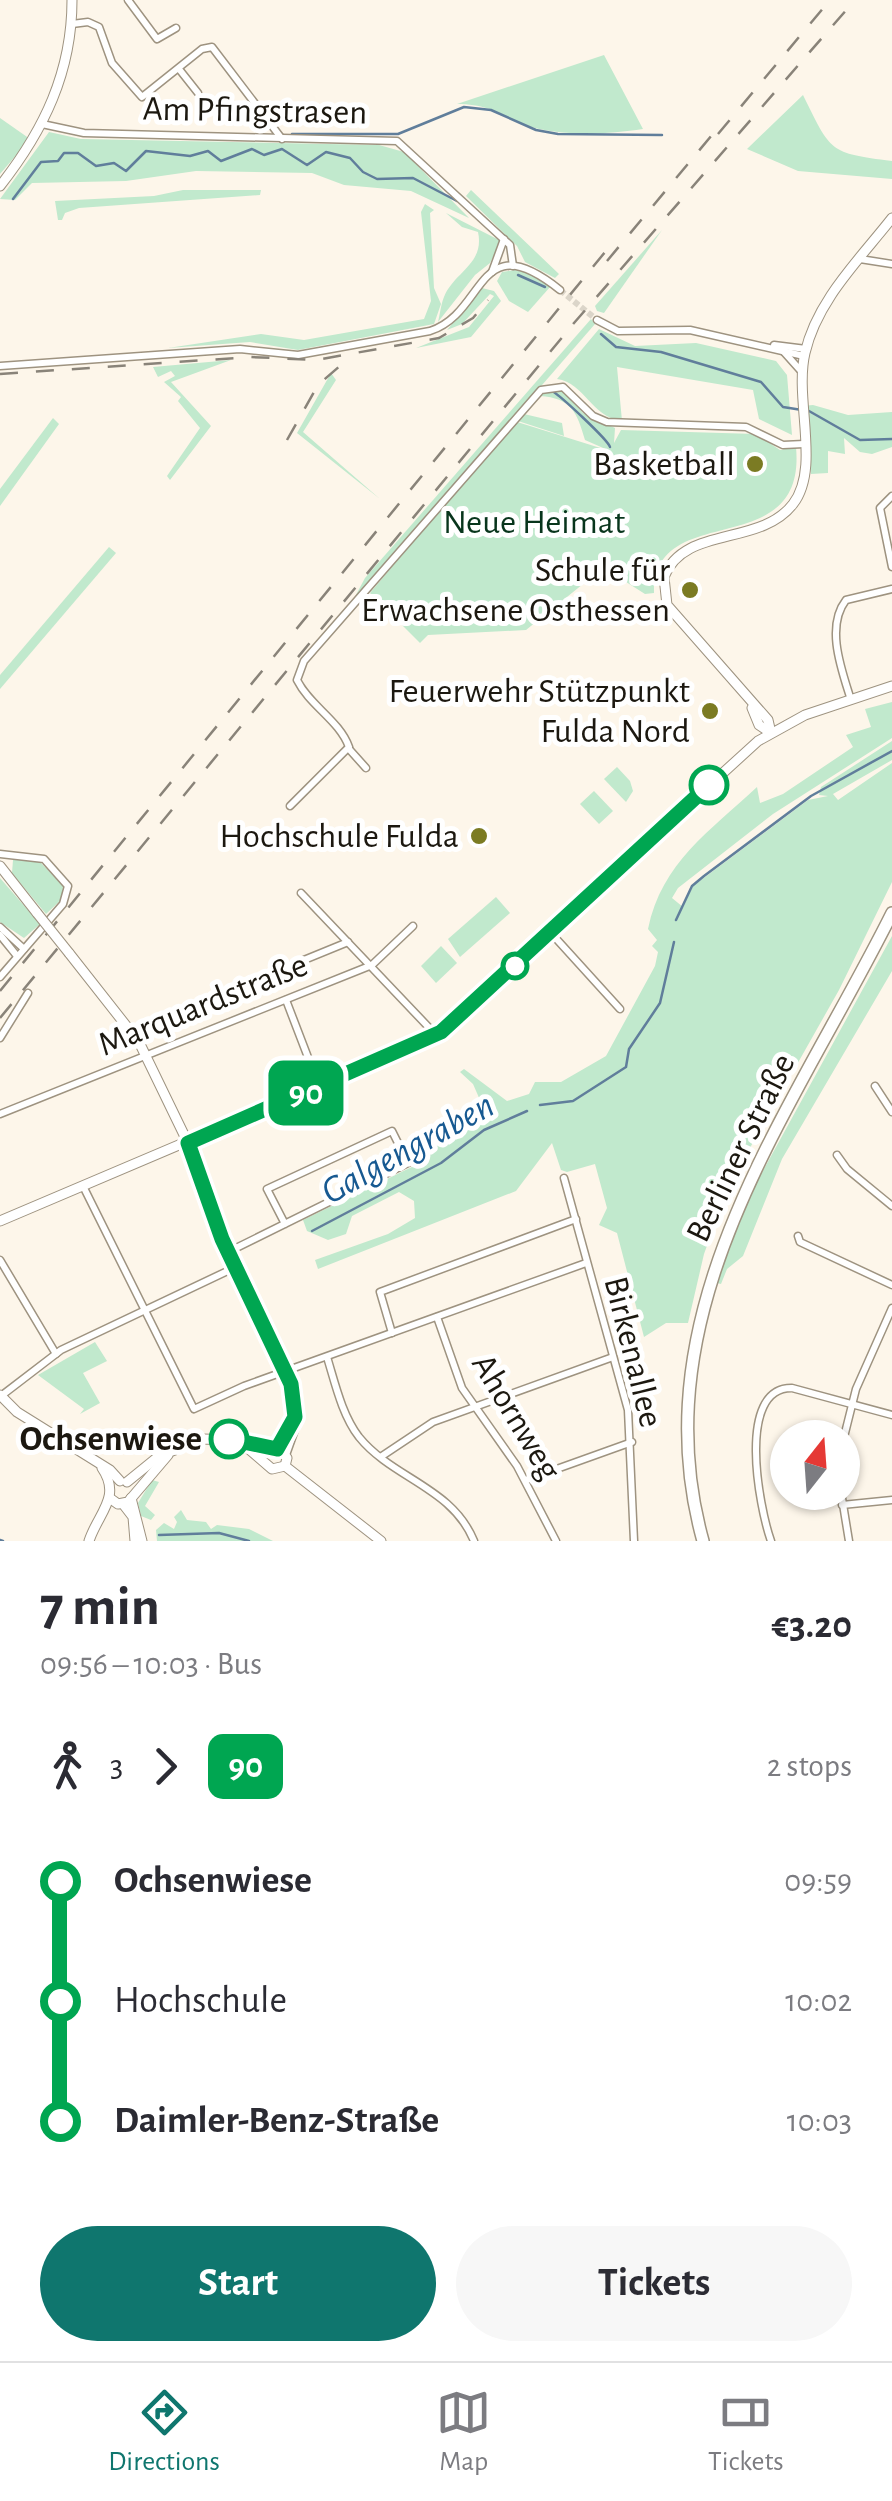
<!DOCTYPE html>
<meta charset="utf-8">
<style>
:root{--surface:#fff;--page:#f7f7f7;--text:#2b2b33;--muted:#7c7c81;--line:#e1e1e2;--accent:#0f766e}
body{margin:0;font-family:"Alegreya Sans",sans-serif;background:var(--page);color:var(--text);height:100vh;display:flex;flex-direction:column;font-size:38px;white-space:nowrap}
*{box-sizing:border-box;margin:0}
p{font-size:32px;color:var(--muted)}
.icon{flex:none;width:55px;height:55px;fill:none;stroke:currentColor;stroke-width:2;stroke-linecap:round;stroke-linejoin:round}
.map{position:relative;height:1541px;overflow:hidden}
.drawer{display:flex;flex-direction:column;background:var(--surface);flex:1}
.drawer>*{flex:none}
.badge{padding:0 20px;border-radius:15px;font-size:35px;line-height:65px}
.needle{width:65px;rotate:17deg}
.controls{position:absolute;left:770px;top:1420px;display:grid;gap:20px}
.controls a{display:grid;place-items:center;width:90px;height:90px;border-radius:50%;background:var(--surface);box-shadow:0 2px 8px #0004;font-size:50px}
.map>.badge{position:absolute;translate:-50% -50%;box-shadow:0 0 0 5px #fff}
.legs{display:flex;align-items:center;gap:15px;height:110px;padding:0 40px;font-size:32px}
.legs p{margin-inline-start:auto}
.head{display:flex;align-items:center;justify-content:space-between;height:170px;padding:0 40px}
h1{font-size:55px;font-weight:700;line-height:75px}
.button{display:flex;gap:20px;margin-top:auto;padding:20px 40px}
.button a{flex:1;height:115px;border-radius:60px;background:var(--accent);color:#fff;font-size:40px;font-weight:700;line-height:115px;text-align:center}
.button a+a{background:var(--page);color:var(--text)}
ul{padding:0 40px;list-style:none}
li{display:flex;align-items:center;gap:35px;height:120px;font-size:38px}
li i{display:grid;place-items:center;width:15px;height:100%;margin:0 12px;background:currentColor}
li i::after{content:'';width:25px;height:25px;margin:-12px;border:8px solid;border-radius:50%;background:var(--surface)}
li p{margin-inline-start:auto}
li:first-child i{background:linear-gradient(#0000 50%,currentColor 0)}
li:last-child i{background:linear-gradient(currentColor 50%,#0000 0)}
.dock{display:flex;justify-content:space-around;align-items:center;height:140px;border-top:2px solid var(--line);background:var(--surface);font-size:28px;color:var(--muted)}
.dock a{display:grid;justify-items:center;gap:5px}
.dock .selected{color:var(--accent)}
.map>svg:first-child{display:block}
.green{fill:#c1e9cd}
.lines{fill:none;stroke-linecap:round;stroke-linejoin:round}
.stream{stroke:#607e9b;stroke-width:2.5}
.street-tunnel{stroke:#dbd5c9;stroke-width:6;stroke-dasharray:6 3;stroke-linecap:butt}
.street-casing{stroke:#9e9380;stroke-width:9}
.secondary-casing{stroke:#9e9380;stroke-width:11}
.highway-casing{stroke:#9e9380;stroke-width:14}
.street{stroke:#fff;stroke-width:6}
.secondary{stroke:#fff;stroke-width:9}
.highway{stroke:#fff;stroke-width:11}
.rail{stroke:#898379;stroke-width:2.5;stroke-dasharray:18 18;stroke-linecap:butt}
.secondary-bridge-casing{stroke:#9e9380;stroke-width:11;stroke-linecap:butt}
.secondary-bridge{stroke:#fff;stroke-width:9}
.line-1-casing{stroke:#fff;stroke-width:22}
.line-1{stroke:#00a651;stroke-width:15}
.poi-dot{fill:#7b7b23;stroke:#fff;stroke-width:4}
.stop-1-dot{fill:#fff;stroke:#00a651;stroke-width:5}
.labels{text-anchor:middle;dominant-baseline:central;stroke-width:10;stroke-linejoin:round;paint-order:stroke}
.street-label{font-size:35px;fill:#1c1810;stroke:#fff}
.poi-label{font-size:35px;fill:#1c1810;stroke:#fff;text-anchor:end}
.park-label{font-size:35px;fill:#08351c;stroke:#fff}
.stop-label{font-size:35px;font-weight:bold;fill:#1c1810;stroke:#fff;text-anchor:end}
.water-label{font-size:38px;font-style:italic;fill:#175991;stroke:#fff}
</style>
<div class="map">
<svg width="892" height="1541" viewBox="0 0 892 1541">
<rect width="100%" height="100%" fill="#fdf6ea"/>
<g class="green">
<path d="M604,55L643,129C611,134 571,136 539,129C507,121 496,104 457,104Z"/>
<path d="M803,95C831,152 829,153 892,161V179L798,171L747,149Z"/>
<path d="M0,118L30,139L0,174Z"/>
<path d="M49,132L81,139L379,145L404,152L469,218L411,191L344,185L312,173L196,171L126,181L32,183L15,200L0,199Z"/>
<path d="M183,190H261L260,195L79,208L65,213L62,220H58L55,201L154,196Z"/>
<path d="M471,190L559,274L555,278L525,262L517,246L466,196Z"/>
<path d="M425,204L434,210L430,213L434,288L441,304L434,324L298,350L250,342L168,348L261,334L304,340L424,319L431,301L421,212Z"/>
<path d="M446,213L501,241L490,263L475,275L438,322C440,314 441,304 444,297C454,272 485,264 478,232L462,227Z"/>
<path d="M662,230L604,313L597,311L595,306Z"/>
<path d="M515,270L532,274L550,287L528,312L509,301L497,281L502,272Z"/>
<path d="M482,288L494,291L501,301L471,337L416,348L469,327L494,296L490,294L462,324L447,330Z"/>
<path d="M591,319L595,324L350,606L365,578Z"/>
<path d="M599,329L635,346L696,343L776,361L787,375L792,435L759,419L753,390L617,367L622,421C591,417 585,383 557,379Z"/>
<path d="M231,360L171,382L211,426L170,480L167,476L200,428L178,401L181,397L164,382L175,376L171,371L158,377L153,367Z"/>
<path d="M331,373L336,380L303,432L380,499L297,433Z"/>
<path d="M547,390H563L583,413L615,428L614,443L621,430L756,434L780,450L796,447C807,565 653,497 654,593L645,594L615,575L588,580L526,630L428,635L420,643L370,593L514,421L610,451L585,440C577,412 571,398 540,396Z"/>
<path d="M813,405L848,415L892,412V447L872,454L860,452L844,438L845,454L828,451V473L811,474L802,406Z"/>
<path d="M524,414L562,423L564,436L518,421Z"/>
<path d="M53,418L59,424L0,506V489Z"/>
<path d="M109,547L116,553L0,689V675Z"/>
<path d="M892,702V738L773,814L678,888L672,898L683,907L693,886L808,800L828,796L819,795L821,787L892,741V760L833,794L838,800L892,763V882L839,990L729,1185L704,1254L688,1323H666L644,1337L617,1233L599,1225L607,1208L595,1164L567,1172L561,1170L552,1143L516,1191L318,1269L315,1260L388,1234L415,1218L414,1201L399,1192L352,1216L346,1234L328,1240L307,1231L303,1220L424,1161L420,1152L487,1116L473,1084L460,1072L464,1069L507,1101L529,1094L535,1082H561L606,1056L655,966L658,952L652,946L657,940L648,929C662,862 709,832 757,787L760,803L783,794L853,747L846,735L871,727L865,709Z"/>
<path d="M617,767L630,781L633,791L626,802L604,779Z"/>
<path d="M594,791L613,811L599,824L580,804Z"/>
<path d="M23,858L41,863L63,886L62,899L46,914L12,873L13,860Z"/>
<path d="M0,878L40,924L24,938L0,922Z"/>
<path d="M496,897L510,913L460,957L448,939Z"/>
<path d="M892,936V971L782,1159L743,1256L727,1269L721,1284L717,1283L742,1209Z"/>
<path d="M441,946L457,963L436,983L421,966Z"/>
<path d="M95,1342L107,1361L83,1373L100,1403L80,1414L84,1409L38,1375Z"/>
<path d="M152,1480L159,1482L145,1506L155,1515L151,1520L141,1516L138,1503Z"/>
<path d="M181,1510L187,1520L206,1522L211,1529L217,1525L249,1529L273,1541H157L156,1530L164,1523L174,1529L177,1522L174,1517Z"/>
</g>
<g class="lines">
<g class="stream">
<path d="M292,134H398L464,107L491,110L536,130L558,134L662,135"/>
<path d="M13,199L41,162L58,161L64,153H78L96,166L114,163L126,171L146,151L190,156L208,151L221,161L252,149L264,155L282,149L307,165L326,152L350,158L363,172L377,179L413,178L457,201"/>
<path d="M518,275L545,287"/>
<path d="M601,334L616,347L661,352L761,382L783,407L802,410"/>
<path d="M552,391C561,396 608,440 610,447"/>
<path d="M809,411L860,440L892,439"/>
<path d="M676,920L692,886L704,876L811,796L892,751"/>
<path d="M540,1105L573,1101L626,1067L629,1049L660,1003L674,942"/>
<path d="M312,1231L441,1163L484,1130L527,1111"/>
<path d="M159,1535L219,1533L249,1541"/>
<path d="M0,1540L3,1541"/>
</g>
<path class="street-tunnel" d="M560,290L597,320"/>
<g class="street-casing">
<g id="street">
<path d="M128,0L157,39L176,28"/>
<path d="M72,24L88,22L99,27L112,63L142,97L202,49L212,47L282,139"/>
<path d="M179,69L198,93"/>
<path d="M42,124L84,133L397,141L510,245L513,266"/>
<path d="M860,259L892,264"/>
<path d="M492,272L504,239"/>
<path d="M597,320L618,331L690,330L804,356"/>
<path d="M774,345L806,349"/>
<path d="M784,352L801,371"/>
<path d="M0,366L240,349L298,355L430,331C487,313 476,223 560,290"/>
<path d="M892,496L880,508L892,567"/>
<path d="M851,700C842,671 825,627 846,600L892,589"/>
<path d="M349,749L366,768"/>
<path d="M290,806L349,747C339,720 310,706 297,680L304,661L541,390L563,387L593,416L607,422L746,427L783,445L804,444"/>
<path d="M0,854L44,859L68,886L63,904L0,977"/>
<path d="M301,893L436,1035"/>
<path d="M0,927L24,949"/>
<path d="M551,933L620,1009"/>
<path d="M0,935L17,956"/>
<path d="M216,996L348,942"/>
<path d="M286,1000L319,1086"/>
<path d="M0,1038L28,993"/>
<path d="M875,1086L892,1112"/>
<path d="M0,1114L372,965L413,926"/>
<path d="M188,1143L222,1239L289,1377L296,1427L286,1455"/>
<path d="M837,1155L847,1169L892,1206"/>
<path d="M564,1178L628,1410L634,1541"/>
<path d="M83,1186L194,1409L244,1386L586,1263"/>
<path d="M798,1236L800,1242L892,1285"/>
<path d="M228,1252L408,1163L392,1131L267,1189L285,1224"/>
<path d="M0,1260L56,1354"/>
<path d="M437,1317L462,1388L517,1466L556,1541"/>
<path d="M392,1333L380,1292L576,1219"/>
<path d="M327,1357C335,1383 342,1415 359,1437C393,1479 452,1487 474,1541"/>
<path d="M1,1396L61,1350L236,1267"/>
<path d="M842,1445L856,1389L892,1308"/>
<path d="M277,1449L294,1418"/>
<path d="M382,1456L433,1422L613,1357"/>
<path d="M526,1480L632,1442"/>
<path d="M841,1492L849,1541"/>
<path d="M842,1505L892,1500"/>
<path d="M771,1541C759,1507 736,1387 792,1388L892,1415"/>
</g>
</g>
<g class="secondary-casing">
<g id="secondary">
<path d="M0,186C44,130 72,72 72,0"/>
<path d="M752,708L759,725L771,733"/>
<path d="M771,733L768,720L667,605L664,577C684,525 760,547 793,504C821,468 794,399 805,353C817,300 860,259 892,218"/>
<path d="M0,866L37,913"/>
<path d="M69,953L139,1042L188,1143"/>
<path d="M0,1221L433,1037L758,741L805,715L892,686"/>
<path d="M0,1395L17,1412L110,1470L120,1481"/>
<path d="M250,1450L272,1469L285,1466L381,1541"/>
<path d="M127,1482L159,1456L203,1439L240,1440L265,1450L280,1449L287,1458L285,1466"/>
<path d="M131,1498L142,1541"/>
<path d="M111,1499L118,1504L128,1502L168,1455"/>
<path d="M123,1504L133,1517L135,1541"/>
<path d="M89,1541C98,1513 122,1497 102,1468"/>
</g>
</g>
<g class="highway-casing">
<path id="highway" d="M703,1541C638,1308 794,1110 892,913"/>
</g>
<use href="#street" class="street"/>
<use href="#secondary" class="secondary"/>
<use href="#highway" class="highway"/>
<g class="rail">
<path d="M718,134L830,0"/>
<path d="M607,261L722,123"/>
<path d="M0,374L251,357L316,360L439,338L473,318L488,300"/>
<path d="M287,440L318,385L349,358"/>
<path d="M0,991L610,246"/>
<path d="M0,1018L574,323L855,0"/>
</g>
<g class="secondary-bridge-casing">
<path id="secondary-bridge" d="M37,913L69,953"/>
</g>
<use href="#secondary-bridge" class="secondary-bridge"/>
</g>
<g class="lines">
<g class="line-1-casing">
<path id="line-1" d="M229,1439L277,1449L295,1417L291,1384L222,1239L188,1143L441,1032L709,785"/>
</g>
<use href="#line-1" class="line-1"/>
</g>
<g class="poi-dot">
<circle cx="755" cy="464" r="10"/>
<circle cx="690" cy="590" r="10"/>
<circle cx="710" cy="711" r="10"/>
<circle cx="479" cy="836" r="10"/>
</g>
<g class="stop-1-dot">
<circle cx="709" cy="785" r="18"/>
<circle cx="515" cy="966" r="12"/>
<circle cx="229" cy="1439" r="18"/>
</g>
<g class="labels">
<g class="street-label">
<text transform="translate(255 111) rotate(1)">Am Pfingstrasen</text>
<text transform="translate(203 1005) rotate(-22)">Marquardstraße</text>
<text transform="translate(741 1148) rotate(-64)">Berliner Straße</text>
<text transform="translate(633 1352) rotate(76)">Birkenallee</text>
<text transform="translate(516 1417) rotate(59)">Ahornweg</text>
</g>
<g class="poi-label">
<text x="735" y="464">Basketball</text>
<text x="670" y="570">Schule für<tspan x="670" dy="40">Erwachsene Osthessen</tspan></text>
<text x="690" y="691">Feuerwehr Stützpunkt<tspan x="690" dy="40">Fulda Nord</tspan></text>
<text x="459" y="836">Hochschule Fulda</text>
</g>
<g class="park-label">
<text x="534" y="522">Neue Heimat</text>
</g>
<g class="stop-label">
<text x="202" y="1439">Ochsenwiese</text>
</g>
<g class="water-label">
<text transform="translate(408 1149) rotate(-29)">Galgengraben</text>
</g>
</g>
</svg>
<div class="controls">
<a><svg class="needle" viewBox="-14 -14 28 28"><path d="M0-13l5 13h-10z" fill="#e53935"/><path d="M0 13l5-13h-10z" fill="#7c7c81"/></svg></a>
</div>
<b class="badge" style="left:306px;top:1093px;background:#00a651;color:#fff">90</b>
</div>
<section class="drawer">
<div class="head"><div><h1>7 min</h1><p>09:56 – 10:03 · Bus</p></div><b>€3.20</b></div>
<div class="legs"><svg class="icon" aria-label="walk" viewBox="0 0 24 24"><circle cx="13" cy="4" r="2"/><path d="M13 8l-2 6 4 7M11 14l-3 7M7 12l3-4h3l4 4"/></svg>3<svg class="icon" aria-label="forward" viewBox="0 0 24 24"><path d="M9 5l7 7-7 7"/></svg><b class="badge" style="background:#00a651;color:#fff">90</b><p>2 stops</p></div>
<ul>
<li><i style="color:#00a651"></i><b>Ochsenwiese</b><p>09:59</p></li>
<li><i style="color:#00a651"></i><span>Hochschule</span><p>10:02</p></li>
<li><i style="color:#00a651"></i><b>Daimler-Benz-Straße</b><p>10:03</p></li>
</ul>
<div class="button"><a>Start</a><a>Tickets</a></div>
</section>
<nav class="dock">
<a class="selected"><svg class="icon" aria-label="directions" viewBox="0 0 24 24"><path d="M12 3l9 9-9 9-9-9zM9 14v-3h6M13 9l2 2-2 2"/></svg>Directions</a>
<a><svg class="icon" aria-label="map" viewBox="0 0 24 24"><path d="M3 6l6-2 6 2 6-2v14l-6 2-6-2-6 2zM9 4v14M15 6v14"/></svg>Map</a>
<a><svg class="icon" aria-label="tickets" viewBox="0 0 24 24"><path d="M3 7h18v10H3zM15 7v10"/></svg>Tickets</a>
</nav>
